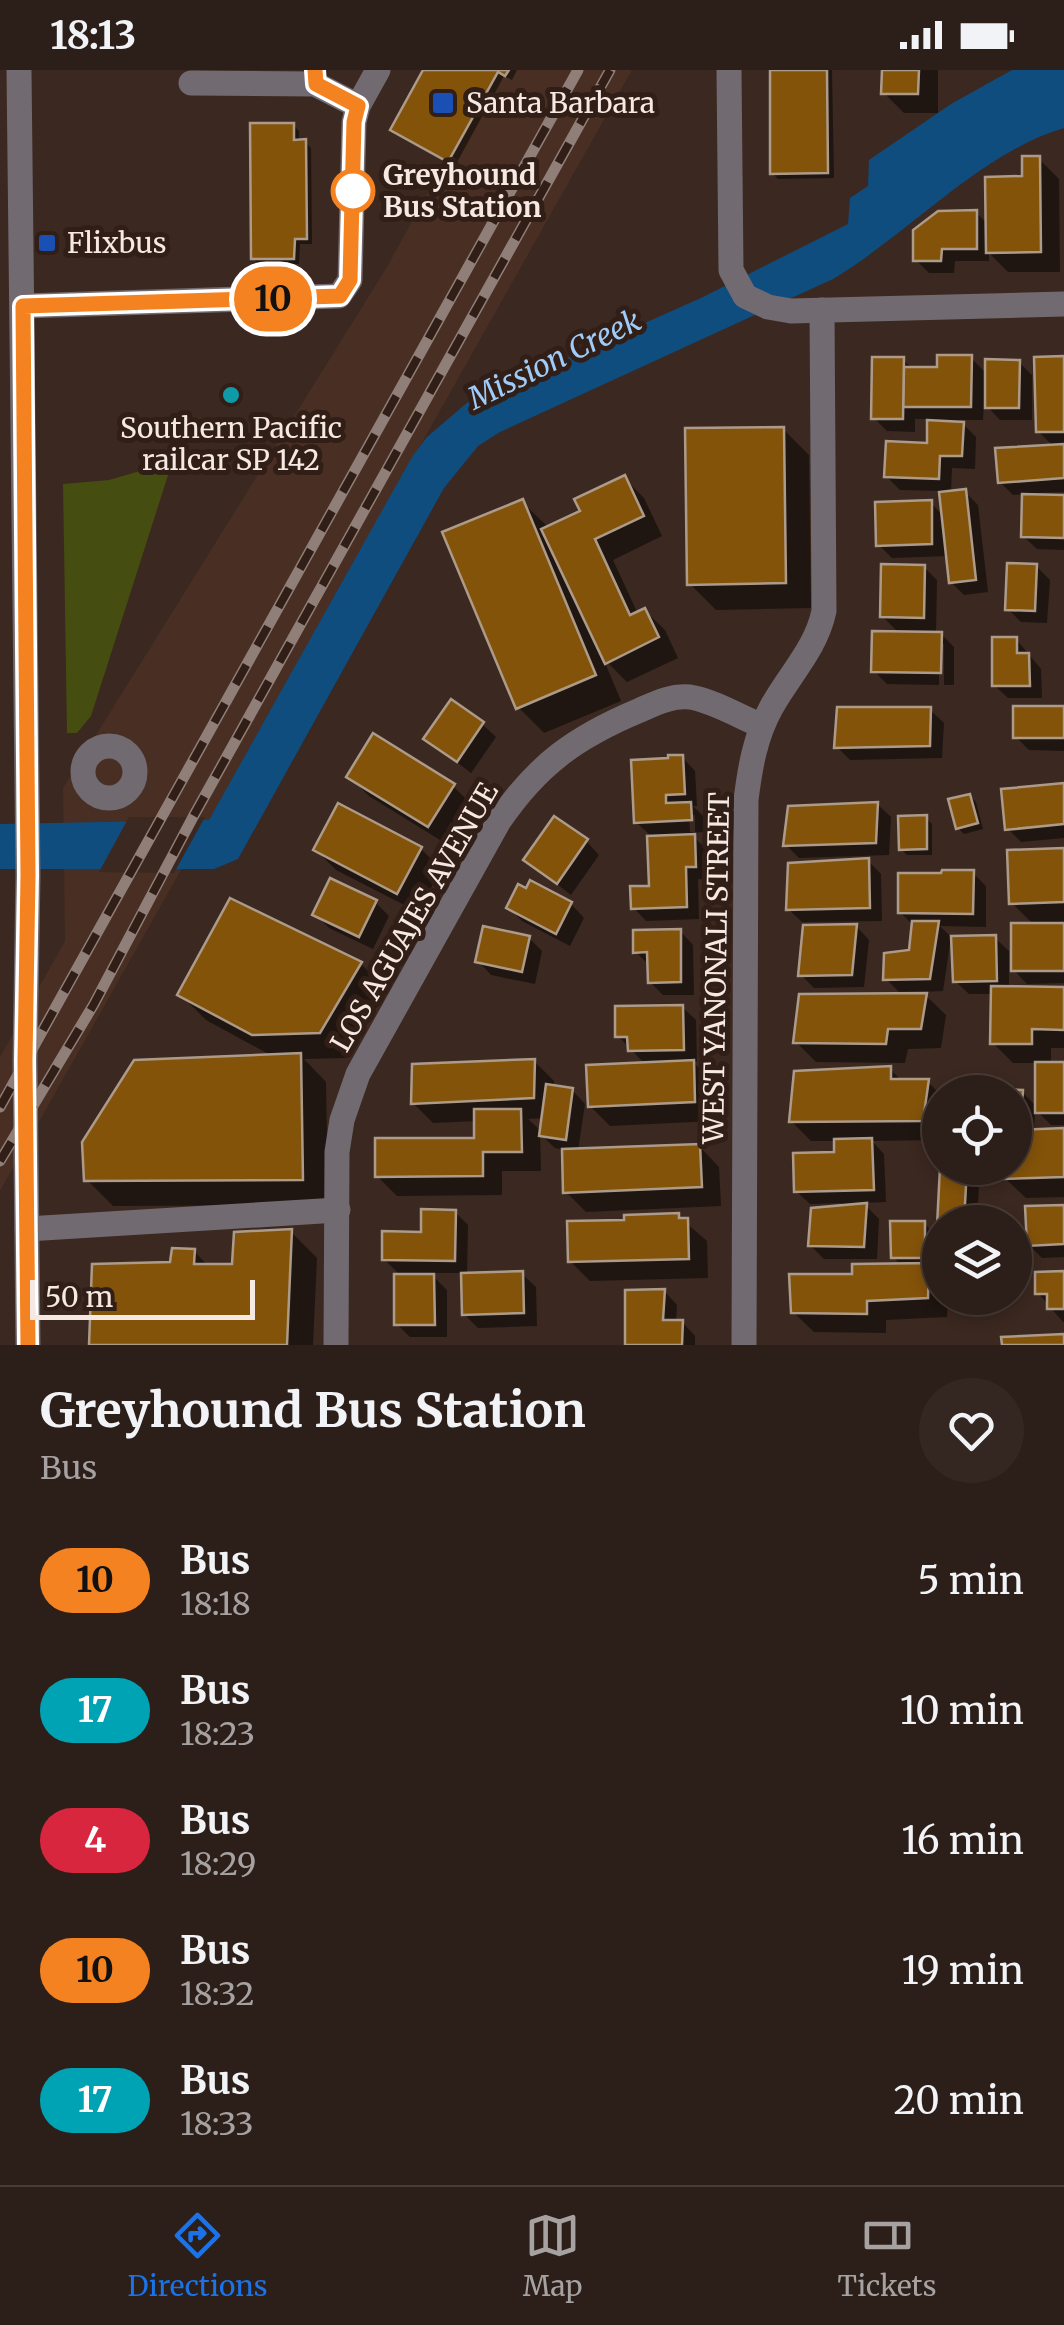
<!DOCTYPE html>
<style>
:root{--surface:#2c1e18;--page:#342721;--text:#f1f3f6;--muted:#a6a2a2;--line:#483c37;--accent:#1a73e8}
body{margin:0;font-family:Merriweather,serif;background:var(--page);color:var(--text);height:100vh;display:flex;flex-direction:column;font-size:38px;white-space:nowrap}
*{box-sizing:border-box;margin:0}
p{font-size:32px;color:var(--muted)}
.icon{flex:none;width:55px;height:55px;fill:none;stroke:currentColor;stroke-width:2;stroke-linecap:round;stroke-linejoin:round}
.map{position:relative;height:1275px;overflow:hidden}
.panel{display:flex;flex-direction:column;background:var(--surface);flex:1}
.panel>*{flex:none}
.badge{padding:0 20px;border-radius:32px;font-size:35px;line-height:65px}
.fabs{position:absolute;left:922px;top:1005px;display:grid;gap:20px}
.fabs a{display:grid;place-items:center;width:110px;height:110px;border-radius:50%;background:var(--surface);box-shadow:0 5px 15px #0003,0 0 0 2px var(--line);font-size:50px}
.scale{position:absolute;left:30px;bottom:25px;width:225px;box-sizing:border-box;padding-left:10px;border:5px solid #f6e9e3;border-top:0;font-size:28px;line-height:35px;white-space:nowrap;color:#f6e9e3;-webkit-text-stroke:8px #311e16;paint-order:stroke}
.map>.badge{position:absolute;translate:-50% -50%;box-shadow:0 0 0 5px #fff}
.round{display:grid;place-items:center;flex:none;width:105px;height:105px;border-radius:52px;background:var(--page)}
.headline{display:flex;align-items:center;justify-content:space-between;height:170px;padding:0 40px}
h1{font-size:48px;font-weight:700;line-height:75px}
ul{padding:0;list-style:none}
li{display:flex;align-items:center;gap:30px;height:130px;padding:0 40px}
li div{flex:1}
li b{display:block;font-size:38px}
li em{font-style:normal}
li .badge{min-width:110px;font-weight:700;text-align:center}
.status{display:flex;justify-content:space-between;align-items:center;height:70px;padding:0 50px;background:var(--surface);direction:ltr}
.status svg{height:28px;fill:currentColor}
.tabs{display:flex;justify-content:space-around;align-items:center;height:140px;border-top:2px solid var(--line);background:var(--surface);font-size:28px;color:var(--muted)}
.tabs a{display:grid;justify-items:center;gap:5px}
.tabs .on{color:var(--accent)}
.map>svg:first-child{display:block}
.built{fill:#482e23}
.green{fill:#454d11}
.water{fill:#0f4d7f}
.pier{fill:#3b2820}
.shadow{fill:#0007;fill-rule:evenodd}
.building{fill:#84530a;stroke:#ad9b8a;stroke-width:2.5}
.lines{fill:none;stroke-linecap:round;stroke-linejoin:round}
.minor{stroke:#716a71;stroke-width:25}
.rail-casing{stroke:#8f7f78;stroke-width:11}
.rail{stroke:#311e16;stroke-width:8;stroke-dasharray:22;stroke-linecap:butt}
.line-casing{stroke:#fff;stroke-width:22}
.line{stroke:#f58220;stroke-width:15}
.transit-dot{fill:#1a4fb4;stroke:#311e16;stroke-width:4}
.stop-dot{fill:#fff;stroke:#f58220;stroke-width:5}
.culture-dot{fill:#0f9aa8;stroke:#311e16;stroke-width:4}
.labels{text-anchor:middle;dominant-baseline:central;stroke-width:10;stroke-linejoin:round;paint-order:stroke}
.poi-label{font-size:28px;fill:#f6e9e3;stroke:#311e16;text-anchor:start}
.stop-label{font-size:28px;font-weight:bold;fill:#f6e9e3;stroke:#311e16;text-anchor:start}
.street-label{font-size:28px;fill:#f6e9e3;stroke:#311e16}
.water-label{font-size:30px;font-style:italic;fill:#9ecbf8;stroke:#311e16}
</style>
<div class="status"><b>18:13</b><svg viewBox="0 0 49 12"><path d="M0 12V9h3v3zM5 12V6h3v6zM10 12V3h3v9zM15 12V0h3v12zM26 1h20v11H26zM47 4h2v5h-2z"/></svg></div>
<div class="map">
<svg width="1064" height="1275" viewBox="0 0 1064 1275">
<rect width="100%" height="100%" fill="#3b2820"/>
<path class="built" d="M495,0H632L0,1121V987L65,871L63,718L387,197Z"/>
<path class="green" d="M164,394L171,396L91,646L77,663H67L63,414L109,410Z"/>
<path class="water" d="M1012,0H1064V58C980,83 910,163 833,209L500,362L478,376L444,418L238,789L214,799H0V754L209,750L412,387L427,367L468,332L703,227L848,154L850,128L868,116L869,90L951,34Z"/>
<path class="pier" d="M129,747H205L174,803L99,802Z"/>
<g class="shadow">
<path d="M426,0H517L512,10L504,6L455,96L393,60Z"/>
<path d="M772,0H832L834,108L778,109L772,103Z"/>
<path d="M884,0H938V43H904L884,23Z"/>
<path d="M293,55L299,61V72H305L311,78L312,174H300L299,194H259L253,188Z"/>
<path d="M1039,89L1059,109L1060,202H1008L989,183V191H955L954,203H929L916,190L976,143L988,154Z"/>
<path d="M971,288L987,304L1019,292L1032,305V350H1000L984,333L983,350H959L976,367L975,399L952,398L951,423L965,422L978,435L988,522L964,525L951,512L949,486L892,488L879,475L931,433L944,447L942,421L900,420L886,406L929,375L930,349H915V362L887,361L874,348L903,290L913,299L939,300Z"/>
<path d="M1064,288V422L1039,423V427L1064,428V480L1037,479L1023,466L1025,424L1013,425L1000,412L1054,377L1038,361Z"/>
<path d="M783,359L809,385L811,538L716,540L690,514Z"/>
<path d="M624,408L644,428L662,466L613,490L638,544L645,541L665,560L678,588L627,612L603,588L621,631L544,663L518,637L522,432L549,458L583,442Z"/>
<path d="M1036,496L1050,510L1047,553L1021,552L1008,539Z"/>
<path d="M924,497L937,510L936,564H941L954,577V615H944V574H939V615L887,614L874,601L900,564L882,546Z"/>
<path d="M1016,569L1041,599L1042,628H1008L994,615Z"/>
<path d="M1064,639V681L1029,680L1016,667Z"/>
<path d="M930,640L944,653L942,688L850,690L837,677Z"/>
<path d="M482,654L496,667L471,703L427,669Z"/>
<path d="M682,687L695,701L697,736H693L704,747V762L690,763L707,780L708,810L698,809L699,849L646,851L633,837L651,818L650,765L636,752ZM689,745H695V762H690Z"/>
<path d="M349,706L453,716L473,736L448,775L369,726Z"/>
<path d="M1064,715V768L1021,772L1008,759Z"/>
<path d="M970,726L976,732L983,759L964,764L958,758Z"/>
<path d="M877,734L891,747L889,785L799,788L786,775Z"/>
<path d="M926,748L932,754V785H907L901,779Z"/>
<path d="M586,771L599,785L571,825L526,790Z"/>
<path d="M421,779L441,799L418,842L336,800L316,780Z"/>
<path d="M1064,780V913L1027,914L1014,900L1034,855L1012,833Z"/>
<path d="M865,788L881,804L882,851L802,852L788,839Z"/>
<path d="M973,803L986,816V857L940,856L951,867L943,921L922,922L946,945L941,978L908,979L905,993L816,992L796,972L902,925L886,909L911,883L914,856L900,842L944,805Z"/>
<path d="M231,831L361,894L387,920L346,988L304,989L326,1012L328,1135L113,1136L87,1110L274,987L206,950L180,924Z"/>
<path d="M376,833L389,846L373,879L329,858L315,844Z"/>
<path d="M571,834L584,848L570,876L522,851L509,838Z"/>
<path d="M856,856L869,870L864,917L814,918L801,905Z"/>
<path d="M680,861L693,875L694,925H663L650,912V896L636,882Z"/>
<path d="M529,868L542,881L535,914L491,905L478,891Z"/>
<path d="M995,868L1009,881V919L1064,920V978H1051V995H1064V1055H1051L1035,1039L1034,1062L1064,1061V1127L1026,1128L1005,1108V1098H1015V1022H965V1019L1022,1022L1038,1038V993H1013L993,973V924H969L955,911Z"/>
<path d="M682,937L696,950L697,992H693L713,1012L714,1051L610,1056L590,1036L645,994L618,966Z"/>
<path d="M534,991L554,1011V1018L572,1020L585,1034L578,1081L699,1076L719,1097L721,1136L586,1142L566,1122L564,1080L555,1078L540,1064L541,1101H502V1125L397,1126L377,1106L477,1070V1051L433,1053L413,1033ZM544,1048L542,1062L528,1049Z"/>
<path d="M890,999L903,1012H928L940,1024V1070L872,1071L884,1084L886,1132L863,1133L879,1149L877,1189H824L810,1175L842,1138L841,1133L810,1134L796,1121L837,1085V1071H811L791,1051Z"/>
<path d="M942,1098H980L977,1152L939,1155Z"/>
<path d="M1064,1137V1187L1042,1188L1029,1175Z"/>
<path d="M455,1142L468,1155L467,1206L522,1204L536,1217L537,1256L478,1258L464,1244L463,1203H430L447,1220V1267H410L397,1254L402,1207L384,1189Z"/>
<path d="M678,1146L707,1171L708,1208L590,1211L570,1191L626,1153Z"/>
<path d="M924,1153L937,1167V1200H933L940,1207V1228H948L947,1247L886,1250V1263L814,1262L793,1242L854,1207L902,1196L893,1187Z"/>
<path d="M291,1162L317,1188L313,1275H91L172,1195L194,1181L208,1196H235Z"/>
<path d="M1064,1204V1252H1063L1038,1223Z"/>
<path d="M664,1221L677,1235L676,1252H682L695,1266V1275H628Z"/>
</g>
<g class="building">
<path d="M423,0H509L505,6L498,2L448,92L390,60Z"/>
<path d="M770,0H827L828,103L770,104Z"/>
<path d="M882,0H919L918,24H881Z"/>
<path d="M250,53H294V70L306,69L307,169H295L294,189H251Z"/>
<path d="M1022,86H1040L1041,182L986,183L985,107L1022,106Z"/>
<path d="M977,140V179H942L941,191H913V160L938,141Z"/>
<path d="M937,285H972L971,337H903L904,297H937Z"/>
<path d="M1064,286V362H1036L1034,287Z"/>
<path d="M872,287H904L903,349H871Z"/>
<path d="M985,289L1020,290L1019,338H985Z"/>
<path d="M927,350L964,352L962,386H940L939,409L884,407L886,371L927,373Z"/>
<path d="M784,357L786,513L687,515L685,358Z"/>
<path d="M1064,374V408L998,413L995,378Z"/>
<path d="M625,405L644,446L595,469L630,545L645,538L659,567L605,594L541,459L580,441L574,429Z"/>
<path d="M966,419L976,510L949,513L939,422Z"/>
<path d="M1022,424L1064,425V468L1021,467Z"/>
<path d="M523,429L596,605L516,639L442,462Z"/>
<path d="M932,430V474L876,476L875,432Z"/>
<path d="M1007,493L1037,494L1035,541L1005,540Z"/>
<path d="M881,494L925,495L924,548L880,547Z"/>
<path d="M872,561L942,562L941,603L871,602Z"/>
<path d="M992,567H1017V583H1029L1030,616H992Z"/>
<path d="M451,629L484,652L457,692L423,669Z"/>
<rect x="1013" y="636" width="51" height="32"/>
<path d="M837,637H931L930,676L834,678Z"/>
<path d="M373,663L455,714L428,757L346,707Z"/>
<path d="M668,685H683L685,724L666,725V733L691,732L692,750L634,753L631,690L668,688Z"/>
<path d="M1064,713V754L1005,760L1001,719Z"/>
<path d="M970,724L978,753L956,759L948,729Z"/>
<path d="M878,732L876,773L783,776L788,736Z"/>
<path d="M338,733L422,777L397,824L313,780Z"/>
<path d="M927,745V779L899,780L898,746Z"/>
<path d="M554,746L588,769L557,814L523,790Z"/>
<path d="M695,764L696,797H686L687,837L631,839L630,816H649L647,766Z"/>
<path d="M1064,778V832L1009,834L1007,780Z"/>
<path d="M869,788L870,838L786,840L788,793Z"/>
<path d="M942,800H974L973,844L898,843V803H941Z"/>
<path d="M330,808L377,830L359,867L312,845Z"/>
<path d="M530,810L572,832L556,864L506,838L518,814L526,818Z"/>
<path d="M230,828L362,892L320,963L252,965L177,925Z"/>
<path d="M912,851H939L930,909L883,910L884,883L909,880Z"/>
<rect x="1011" y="853" width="53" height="48"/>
<path d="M857,854L852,905L798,906L803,855Z"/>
<path d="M483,856L530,866L522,902L475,892Z"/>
<path d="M681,859V912L648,913L647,882L633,883V860Z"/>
<path d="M996,865L997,911L953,912L951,866Z"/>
<path d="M991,916L1064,917V960L1032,959V974H990Z"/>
<path d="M927,923L921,959H888L886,974L793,973L799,924Z"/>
<path d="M683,935L684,980L628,981L627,967H615V936Z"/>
<path d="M301,983L303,1110L84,1111L82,1072L134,990Z"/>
<path d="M535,989L534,1028L411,1034L412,994Z"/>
<path d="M694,990L695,1032L588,1037L586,995Z"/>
<rect x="1035" y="992" width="29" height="51"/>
<path d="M891,996V1009H929L923,1051L789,1052L794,1001Z"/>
<path d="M546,1014L573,1018L566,1070L539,1066Z"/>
<path d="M963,1017L1023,1020L1021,1050L1015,1049V1022H962Z"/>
<path d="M474,1039H521L522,1082H483V1106L375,1107V1068H474Z"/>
<path d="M1064,1058V1107L1003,1109V1098H1015V1060Z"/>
<path d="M872,1068L874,1120L794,1122L793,1083L834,1082V1069Z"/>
<path d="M700,1074L702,1117L563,1123L562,1079Z"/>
<path d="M940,1097L967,1098L964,1152H940L937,1156Z"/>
<path d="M867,1133L864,1177L808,1176L811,1138Z"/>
<path d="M1064,1135V1174L1027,1176L1025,1136Z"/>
<path d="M421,1139L456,1140L455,1191L382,1190V1161L421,1162Z"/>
<path d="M679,1143V1148H688L689,1189L568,1192L567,1151L624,1150V1145Z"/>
<path d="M890,1151H925V1188H891Z"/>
<path d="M292,1159L287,1275H89L92,1194L170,1192L172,1178L195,1179L194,1194H232L234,1162Z"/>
<path d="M929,1193L928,1228L867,1231V1244L791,1243L789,1204H852V1194Z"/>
<path d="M523,1201L524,1243L462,1245L461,1203Z"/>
<path d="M1064,1201V1239H1047V1224H1035V1202Z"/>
<path d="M394,1204H434L435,1255H394Z"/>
<path d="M665,1219L663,1250H683L682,1275H625V1220Z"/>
<path d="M1064,1264V1275H1002L1001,1267Z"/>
</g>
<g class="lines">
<g class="minor">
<path d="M19,0L28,805L25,991L28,1275"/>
<path d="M729,0L731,200L745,226L768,237L791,241L1064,234"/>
<path d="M191,13L315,14L358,36"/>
<path d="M23,236L339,226L350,210L354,52L358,36L378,0"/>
<circle cx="109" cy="702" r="26"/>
<path d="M27,1159L338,1140"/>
<path d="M336,1275L337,1082L342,1050L358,1004L499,751C537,695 576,667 638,641C654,634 671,625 690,627C714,631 740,647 762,656"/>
<path d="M744,1275L746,730C750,698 755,667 771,638C789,605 816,579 824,541L822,240"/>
</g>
<g class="rail-casing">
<g id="rail">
<path d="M0,1037L578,0"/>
<path d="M0,1091L94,934L193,747L610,0"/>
</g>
</g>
<use href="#rail" class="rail"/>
</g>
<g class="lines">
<g class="line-casing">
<path id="line" d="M28,1275L25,991L28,805L23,236L340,226L350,210L354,52L358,36L316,14L315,0"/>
</g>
<use href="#line" class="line"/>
</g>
<g class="transit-dot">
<rect x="431" y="21" width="24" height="24" rx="5"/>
<rect x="37" y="163" width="20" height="20" rx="5"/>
</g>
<circle class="stop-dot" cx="353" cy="121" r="20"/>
<circle class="culture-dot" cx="231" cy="325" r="10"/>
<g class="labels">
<g class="poi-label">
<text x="466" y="33">Santa Barbara</text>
<text x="67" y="173">Flixbus</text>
<text x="231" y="358" text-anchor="middle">Southern Pacific<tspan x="231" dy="32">railcar SP 142</tspan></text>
</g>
<g class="stop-label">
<text x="383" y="105">Greyhound<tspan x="383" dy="32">Bus Station</tspan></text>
</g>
<g class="street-label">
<text transform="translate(414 847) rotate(-60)">LOS AGUAJES AVENUE</text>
<text transform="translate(716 898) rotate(-89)">WEST YANONALI STREET</text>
</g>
<g class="water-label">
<text transform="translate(554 289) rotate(-26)">Mission Creek</text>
</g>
</g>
</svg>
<div class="fabs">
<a><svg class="icon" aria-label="locate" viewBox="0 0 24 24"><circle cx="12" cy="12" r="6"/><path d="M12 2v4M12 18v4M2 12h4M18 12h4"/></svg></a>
<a><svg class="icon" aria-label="layers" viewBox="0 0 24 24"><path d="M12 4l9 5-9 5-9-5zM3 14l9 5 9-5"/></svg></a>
</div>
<div class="scale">50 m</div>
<b class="badge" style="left:273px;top:229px;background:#f58220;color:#111">10</b>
</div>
<section class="panel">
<div class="headline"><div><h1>Greyhound Bus Station</h1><p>Bus</p></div><a class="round"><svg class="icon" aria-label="heart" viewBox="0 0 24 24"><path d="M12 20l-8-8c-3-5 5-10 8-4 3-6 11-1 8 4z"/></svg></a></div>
<ul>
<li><span class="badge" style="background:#f58220;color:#111">10</span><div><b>Bus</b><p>18:18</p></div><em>5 min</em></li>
<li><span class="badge" style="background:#00a3b4;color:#fff">17</span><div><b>Bus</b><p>18:23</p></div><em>10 min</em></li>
<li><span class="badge" style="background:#d7263d;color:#fff">4</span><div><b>Bus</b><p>18:29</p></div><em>16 min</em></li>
<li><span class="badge" style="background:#f58220;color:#111">10</span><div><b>Bus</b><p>18:32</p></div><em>19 min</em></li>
<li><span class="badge" style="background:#00a3b4;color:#fff">17</span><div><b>Bus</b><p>18:33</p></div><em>20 min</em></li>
</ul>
</section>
<nav class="tabs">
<a class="on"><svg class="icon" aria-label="directions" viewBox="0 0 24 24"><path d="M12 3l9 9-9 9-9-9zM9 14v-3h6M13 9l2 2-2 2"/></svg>Directions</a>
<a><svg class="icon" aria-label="map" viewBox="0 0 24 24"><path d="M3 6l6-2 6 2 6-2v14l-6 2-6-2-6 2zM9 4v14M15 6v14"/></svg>Map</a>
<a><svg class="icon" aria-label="tickets" viewBox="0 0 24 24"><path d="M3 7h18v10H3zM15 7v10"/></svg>Tickets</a>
</nav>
